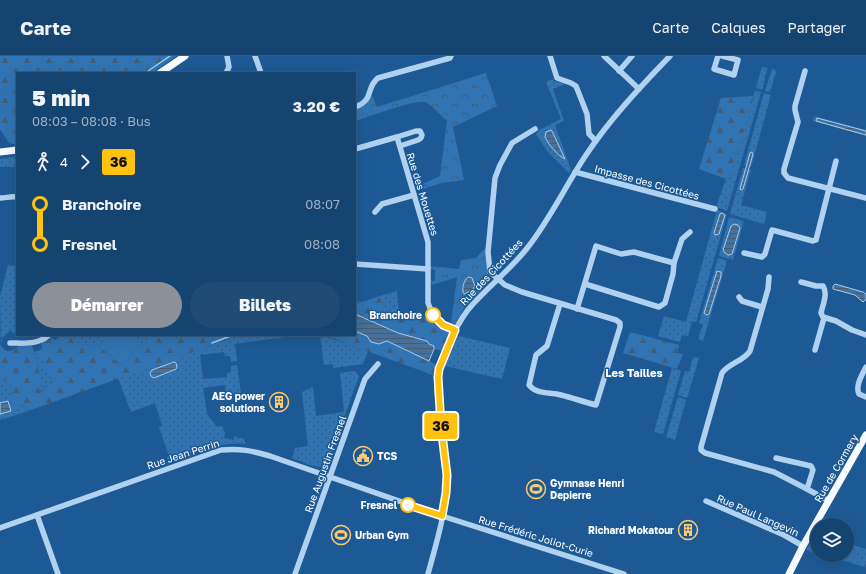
<!DOCTYPE html>
<html lang="fr">
<meta charset="utf-8">
<style>
:root{--surface:#164470;--page:#1f4b75;--text:#f1f3f6;--muted:#9eb0c3;--line:#355c83;--accent:#8c9099}
body{margin:0;font-family:"Golos Text",sans-serif;background:var(--page);color:var(--text);height:100vh;display:flex;flex-direction:column;font-size:15px;white-space:nowrap}
*{box-sizing:border-box;margin:0}
p{font-size:13px;color:var(--muted)}
.icon{flex:none;width:22px;height:22px;fill:none;stroke:currentColor;stroke-width:2;stroke-linecap:round;stroke-linejoin:round}
.map{position:relative;flex:1;overflow:hidden}
.drawer{position:absolute;left:16px;top:16px;width:340px;height:264px;display:flex;flex-direction:column;background:var(--surface);border-radius:0px;box-shadow:0 4px 16px #0002,0 0 0 1px var(--line)}
.drawer>*{flex:none}
.badge{padding:0 8px;border-radius:3px;font-size:14px;line-height:26px}
.buttons{position:absolute;left:810px;top:462px;display:grid;gap:8px}
.buttons a{display:grid;place-items:center;width:44px;height:44px;border-radius:50%;background:var(--surface);box-shadow:0 4px 16px #0002,0 0 0 1px var(--line);font-size:20px}
.map>.badge{position:absolute;translate:-50% -50%;box-shadow:0 0 0 2px #fff}
.legs{display:flex;align-items:center;gap:6px;height:44px;padding:0 16px;font-size:13px}
.legs p{margin-inline-start:auto}
.head{display:flex;align-items:center;justify-content:space-between;height:68px;padding:0 16px}
h1{font-size:22px;font-weight:800;line-height:30px}
.primary-button{display:flex;gap:8px;margin-top:auto;padding:8px 16px}
.primary-button a{flex:1;height:46px;border-radius:24px;background:var(--accent);color:#fff;font-size:16px;font-weight:800;line-height:46px;text-align:center}
.primary-button a+a{background:var(--page);color:var(--text)}
ul{padding:0 16px;list-style:none}
li{display:flex;align-items:center;gap:14px;height:40px;font-size:15px}
li i{display:grid;place-items:center;width:6px;height:100%;margin:0 5px;background:currentColor}
li i::after{content:'';width:10px;height:10px;margin:-5px;border:3px solid;border-radius:50%;background:var(--surface)}
li p{margin-inline-start:auto}
li:first-child i{background:linear-gradient(#0000 50%,currentColor 0)}
li:last-child i{background:linear-gradient(currentColor 50%,#0000 0)}
header{display:flex;align-items:center;gap:24px;box-sizing:border-box;height:56px;padding:0 20px;background:var(--surface);border-bottom:1px solid var(--line)}
header strong{font-size:19px}
nav{display:flex;gap:22px;margin-inline-start:auto;font-size:14px}
.map>svg:first-child{display:block}
.grass{fill:url(#grass-dots)}
.forest{fill:url(#forest-firs)}
.park{fill:url(#park-crowns)}
.garden{fill:#3174b3}
.water{fill:url(#water-rules);stroke:#a3cdf1}
.lines{fill:none;stroke-linecap:round;stroke-linejoin:round}
.stream{stroke:#a3cdf1;stroke-width:1.5}
.minor{stroke:#b0d1ef;stroke-width:5.5}
.major{stroke:#f8fbff;stroke-width:7}
.line-1-casing{stroke:#fff;stroke-width:9}
.line-1{stroke:#ffc20e;stroke-width:6}
.stop-1-dot{fill:#fff;stroke:#ffc20e;stroke-width:2}
.labels{text-anchor:middle;dominant-baseline:central;stroke-width:3;stroke-linejoin:round;paint-order:stroke}
.street-label{font-size:10px;fill:#fff;stroke:#1d5a95}
.stop-label{font-size:10px;font-weight:bold;fill:#fff;stroke:#1d5a95;text-anchor:end}
.poi-label{font-size:10px;font-weight:bold;fill:#fff;stroke:#1d5a95;text-anchor:start}
.neighbourhood-label{font-size:11px;font-weight:bold;fill:#fff;stroke:#1d5a95}
</style>
<header>
<strong>Carte</strong>
<nav><a>Carte</a><a>Calques</a><a>Partager</a></nav>
</header>
<div class="map">
<svg width="866" height="518" viewBox="0 0 866 518">
<defs>
<pattern id="grass-dots" width="8" height="8" patternUnits="userSpaceOnUse"><rect width="8" height="8" fill="#3174b3"/><path d="M2 2h.1M6 6h.1" fill="none" stroke="#405e7a" stroke-width="1.8" stroke-linecap="round"/></pattern>
<pattern id="forest-firs" width="22" height="20" patternUnits="userSpaceOnUse"><rect width="22" height="20" fill="#3174b3"/><path d="M5 1l3.5 6h-7zM16 11l3.5 6h-7z" fill="#405e7a"/></pattern>
<pattern id="park-crowns" width="20" height="18" patternUnits="userSpaceOnUse"><rect width="20" height="18" fill="#3174b3"/><path d="M2 6a3 3 0 1 1 6 0M12 15a3 3 0 1 1 6 0" fill="none" stroke="#405e7a"/></pattern>
<pattern id="water-rules" width="6" height="5" patternUnits="userSpaceOnUse"><rect width="6" height="5" fill="#46719a"/><path d="M0 2.5h6" fill="none" stroke="#4a5b6b"/></pattern>
</defs>
<rect width="100%" height="100%" fill="#1d5a95"/>
<g class="grass">
<path d="M762,11L768,12L764,22L765,23L762,34L757,32L756,31Z"/>
<path d="M772,13H775L776,16L770,36L765,35Z"/>
<path d="M553,23L554,25L565,28L553,33L564,65L555,69L571,114L569,117L547,95L536,78L539,74L561,63L546,26Z"/>
<path d="M755,35L761,36L727,155L716,151L726,123L729,124Z"/>
<path d="M764,37L771,39L751,111L744,109Z"/>
<path d="M814,60L866,74V80L813,65Z"/>
<path d="M17,100V111H0V103Z"/>
<path d="M743,112L751,114L741,149L767,156L764,168L730,158Z"/>
<path d="M717,154L727,158L696,266L692,265L688,280L682,279L680,286L658,280L664,260L686,266Z"/>
<path d="M729,161L744,165L733,204L719,200Z"/>
<path d="M718,202L727,205L703,285L698,283L703,268L699,267Z"/>
<path d="M8,209L17,210V278L10,275L2,282L1,289L0,241Z"/>
<path d="M397,235L399,258L394,263L387,260L382,255L385,250L380,240Z"/>
<path d="M358,254L381,262L380,269L355,258Z"/>
<path d="M61,279H108L99,290L78,288L70,281L56,285L55,284Z"/>
<path d="M130,279H149L145,291L135,295L141,288Z"/>
<path d="M240,279H300L235,288L237,305L231,306L230,300H225L224,296L200,299L203,323L227,321V317L231,316V310L237,309L241,337L226,339L225,329L203,332L207,358L217,371L222,370L225,377L224,382L233,384L234,383V380L238,382H243L246,388C215,385 185,400 156,410V409L168,405L167,401L169,400L159,371L162,369L155,347L131,356L118,322Z"/>
<path d="M320,279L368,295L363,308L333,312V308L324,309Z"/>
<path d="M458,280L510,292L502,323L445,310Z"/>
<path d="M42,293L43,296L42,306L55,322L40,336L38,312L34,296Z"/>
<path d="M693,301L699,302L687,342L678,339L685,315L689,316Z"/>
<path d="M672,312L681,315L663,378L654,376Z"/>
<path d="M354,315L356,316L359,320L328,406C320,417 302,405 292,402L295,392L308,390L302,336L313,331L316,360L344,356L340,317Z"/>
<path d="M8,323L10,330L12,351L22,348L31,354L0,364V324Z"/>
<path d="M678,341L686,344L675,384L666,381Z"/>
<path d="M816,477H817V497L806,494Z"/>
<path d="M847,487L866,493V506L865,511L824,499H847Z"/>
</g>
<g class="forest">
<path d="M0,0H176L152,17H17V89L9,87L0,73Z"/>
<path d="M754,40L729,124L699,113L721,42Z"/>
<path d="M380,240L385,250L382,255L387,260L394,263L399,258L432,264L439,271L450,277L443,295L434,293V290L429,288L427,285C411,281 395,277 380,269L381,262L358,254L355,257V244L362,246Z"/>
<path d="M355,275L367,280L379,288L387,285L437,309L433,319L323,279H355Z"/>
<path d="M630,276L679,289L677,297L683,298L677,313L623,297Z"/>
<path d="M149,279H174L176,282L185,279H240L31,354L22,348L12,352L10,330L8,324H0V288C9,302 12,292 22,289C25,289 29,289 32,289L38,312L41,336L55,322C36,309 45,305 41,286L52,282L56,285L70,281L79,288L99,290L122,310L135,295L145,291Z"/>
</g>
<g class="park">
<path d="M486,17L497,50L453,71L464,124L442,127L417,135L416,131L440,120L447,65C441,60 431,48 425,46C415,43 368,61 355,65V53L366,49L372,39L377,51Z"/>
<path d="M486,191L489,216L487,221L488,227L464,252L456,267L451,268L457,221L432,229L431,225H435V214L431,213V210L459,213L461,204L476,202Z"/>
</g>
<path class="garden" d="M108,279H130L141,288L122,310L99,290Z"/>
<g class="water">
<path d="M817,62L866,75V79L816,65Z"/>
<path d="M551,74L552,75L565,103C558,100 549,89 545,81L546,76Z"/>
<path d="M752,96L753,98L743,133L741,134L740,133L750,97Z"/>
<path d="M722,157L725,159L719,178L715,179L714,177L720,158Z"/>
<path d="M734,168L738,169L740,172L732,198L728,199L725,197L723,194L731,170Z"/>
<path d="M717,215L721,216V220L709,258L707,259L704,257Z"/>
<path d="M468,221L472,222L475,230L472,234L464,238C461,234 464,224 468,221Z"/>
<path d="M835,228L863,236L866,238V243L863,246L855,239L833,233V230Z"/>
<path d="M355,258L398,277L427,285L429,288L434,290V293L429,305L387,285L379,288L371,286L367,280L355,275Z"/>
<path d="M174,306L176,307L177,311L176,313L154,322L151,320L150,317L152,314Z"/>
<path d="M8,345L11,355L0,358V347Z"/>
</g>
<g class="lines">
<g class="stream">
<path d="M145,17L170,0"/>
<path d="M212,287L233,279"/>
</g>
<g class="minor">
<path d="M255,0L261,17"/>
<path d="M550,0L557,22L571,27L576,30L587,58L589,78L596,85"/>
<path d="M604,0L639,33"/>
<path d="M718,0L714,13L734,19L738,4L722,0"/>
<path d="M619,15L632,0"/>
<path d="M805,15L795,50V54L798,66L784,113V117L788,122L866,142"/>
<path d="M226,17L229,11L227,0"/>
<path d="M355,51C375,44 365,32 378,22L450,2L451,0"/>
<path d="M535,73L512,87L500,109L495,122L488,196L490,216L505,229L522,236L616,264L620,267V271L596,349C584,346 573,342 561,339C550,336 537,339 529,329L536,299L547,290L560,248"/>
<path d="M397,81L416,75H420L422,79L421,82L418,84L400,90"/>
<path d="M355,93L397,81L428,186V247L433,259L437,265L455,274"/>
<path d="M575,116L715,153"/>
<path d="M0,142C6,142 11,140 17,141"/>
<path d="M375,156L382,148L414,139"/>
<path d="M744,197L762,201L765,198L772,174L813,185L816,184L836,105"/>
<path d="M674,207L682,183L690,176"/>
<path d="M355,208L428,213"/>
<path d="M769,221L768,233L750,295C744,305 729,307 722,317L701,391V394L705,397L774,416L807,433"/>
<path d="M801,226L816,230H823C828,238 823,248 821,257L823,261L836,265L852,274L866,279"/>
<path d="M739,241L742,245L762,251"/>
<path d="M577,253L596,190L621,198L634,196L674,207L673,218L665,247L659,251L585,228"/>
<path d="M10,287C24,287 38,289 49,279"/>
<path d="M815,294L824,262"/>
<path d="M866,311C862,319 855,330 859,338L866,341"/>
<path d="M776,402L811,410L813,414L807,433L829,445"/>
<path d="M706,445L784,479L803,490"/>
<path d="M37,459L58,518"/>
<path d="M0,472L221,394C240,392 252,395 270,400L442,460L624,518"/>
<path d="M295,518L365,323L378,308"/>
<path d="M428,518C436,488 448,450 447,419C447,386 436,354 437,321C441,301 459,262 473,248C491,228 512,212 528,191C550,163 566,129 586,99C610,63 640,31 670,0"/>
</g>
<g class="major">
<path d="M160,17L185,0"/>
<path d="M0,96L17,94"/>
<path d="M789,518L803,490L866,379"/>
</g>
</g>
<g class="lines">
<g class="line-1-casing">
<path id="line-1" d="M408,449L442,460L446,437L447,419L441,370L438,321L439,313L455,274L443,269L433,259"/>
</g>
<use href="#line-1" class="line-1"/>
</g>
<defs>
<g id="building-ring" transform="scale(1)"><circle r="9.5" fill="#1d5a95" stroke="#feca6f" stroke-width="1.5"/><path d="M-4-6H4V6H1V3H-1V6H-4ZM-2.5-4.3h1.7v1.8h-1.7ZM.8-4.3h1.7v1.8H.8ZM-2.5-1h1.7V.8h-1.7ZM.8-1h1.7V.8H.8Z" fill="#feca6f"/></g>
<g id="civic-ring" transform="scale(1)"><circle r="9.5" fill="#1d5a95" stroke="#feca6f" stroke-width="1.5"/><path d="M-.6-6.5H3V-4.5H.6V-3L4-1V1h2V6H-6V1h2V-1L-.6-3ZM-1.2 2.5V6h2.4V2.5Z" fill="#feca6f"/></g>
<g id="stadium-ring" transform="scale(1)"><circle r="9.5" fill="#1d5a95" stroke="#feca6f" stroke-width="1.5"/><path d="M0-5a6.5 5 0 1 0 0 10a6.5 5 0 1 0 0-10ZM-3.5-1.8h7v3.6h-7Z" fill="#feca6f"/></g>
</defs>
<g fill-rule="evenodd">
<use href="#building-ring" x="279" y="346"/>
<use href="#civic-ring" x="363" y="400"/>
<use href="#stadium-ring" x="536" y="433"/>
<use href="#building-ring" x="688" y="474"/>
<use href="#stadium-ring" x="341" y="479"/>
</g>
<g class="stop-1-dot">
<circle cx="433" cy="259" r="7"/>
<circle cx="408" cy="449" r="7"/>
</g>
<g class="labels">
<g class="street-label">
<text transform="translate(647 126) rotate(15)">Impasse des Cicottées</text>
<text transform="translate(423 138) rotate(73)">Rue des Mouettes</text>
<text transform="translate(491 216) rotate(-47)">Rue des Cicottées</text>
<text transform="translate(183 398) rotate(-18)">Rue Jean Perrin</text>
<text transform="translate(325 408) rotate(-70)">Rue Augustin Fresnel</text>
<text transform="translate(836 412) rotate(-60)">Rue de Cormery</text>
<text transform="translate(758 459) rotate(24)">Rue Paul Langevin</text>
<text transform="translate(536 480) rotate(17)">Rue Frédéric Joliot-Curie</text>
</g>
<g class="stop-label">
<text x="422" y="259">Branchoire</text>
<text x="397" y="449">Fresnel</text>
</g>
<g class="poi-label">
<text x="265" y="340" text-anchor="end">AEG power<tspan x="265" dy="12">solutions</tspan></text>
<text x="377" y="400">TCS</text>
<text x="550" y="427">Gymnase Henri<tspan x="550" dy="12">Depierre</tspan></text>
<text x="674" y="474" text-anchor="end">Richard Mokatour</text>
<text x="355" y="479">Urban Gym</text>
</g>
<g class="neighbourhood-label">
<text x="634" y="316">Les Tailles</text>
</g>
</g>
</svg>
<div class="buttons">
<a><svg class="icon" aria-label="layers" viewBox="0 0 24 24"><path d="M12 4l9 5-9 5-9-5zM3 14l9 5 9-5"/></svg></a>
</div>
<b class="badge" style="left:441px;top:370px;background:#ffc20e;color:#111">36</b>
<section class="drawer">
<div class="head"><div><h1>5 min</h1><p>08:03 – 08:08 · Bus</p></div><b>3.20 €</b></div>
<div class="legs"><svg class="icon" aria-label="walk" viewBox="0 0 24 24"><circle cx="13" cy="4" r="2"/><path d="M13 8l-2 6 4 7M11 14l-3 7M7 12l3-4h3l4 4"/></svg>4<svg class="icon" aria-label="forward" viewBox="0 0 24 24"><path d="M9 5l7 7-7 7"/></svg><b class="badge" style="background:#ffc20e;color:#111">36</b></div>
<ul>
<li><i style="color:#ffc20e"></i><b>Branchoire</b><p>08:07</p></li>
<li><i style="color:#ffc20e"></i><b>Fresnel</b><p>08:08</p></li>
</ul>
<div class="primary-button"><a>Démarrer</a><a>Billets</a></div>
</section>
</div>
